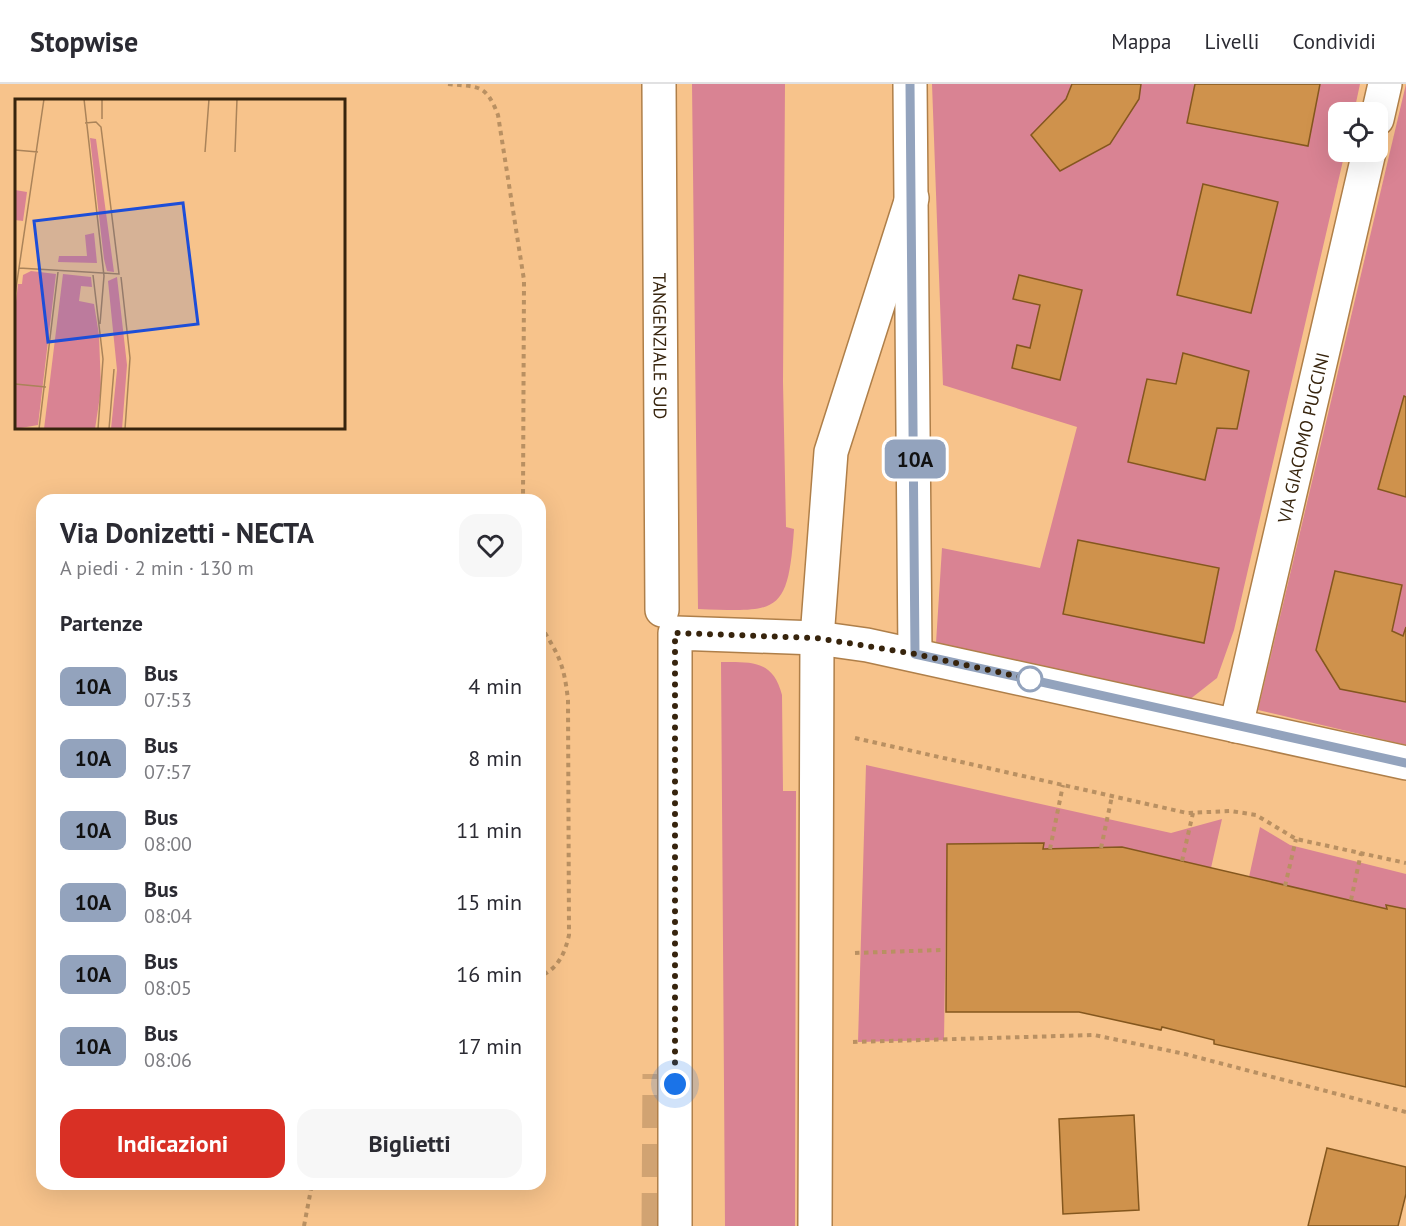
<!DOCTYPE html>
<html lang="it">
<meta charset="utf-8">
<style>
:root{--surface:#fff;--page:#f7f7f7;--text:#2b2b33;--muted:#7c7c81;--line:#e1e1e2;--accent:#d93025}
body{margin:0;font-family:"PT Sans",sans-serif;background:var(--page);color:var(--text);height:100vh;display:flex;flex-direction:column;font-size:22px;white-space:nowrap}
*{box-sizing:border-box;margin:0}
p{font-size:20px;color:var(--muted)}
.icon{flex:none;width:33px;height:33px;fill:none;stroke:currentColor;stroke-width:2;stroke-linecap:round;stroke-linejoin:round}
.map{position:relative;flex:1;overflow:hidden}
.drawer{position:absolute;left:36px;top:410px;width:510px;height:696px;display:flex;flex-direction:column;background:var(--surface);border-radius:18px;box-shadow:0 6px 24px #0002}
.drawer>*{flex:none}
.badge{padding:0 12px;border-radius:9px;font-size:21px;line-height:39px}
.fabs{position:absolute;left:1328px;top:18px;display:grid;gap:12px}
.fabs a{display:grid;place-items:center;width:60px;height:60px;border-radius:12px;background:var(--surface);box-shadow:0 6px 24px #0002;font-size:30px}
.you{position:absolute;width:30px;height:30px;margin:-15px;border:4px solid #fff;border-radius:50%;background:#1a73e8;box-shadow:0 0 0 9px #1a73e833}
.map>.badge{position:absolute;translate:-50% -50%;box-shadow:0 0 0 3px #fff}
h2{padding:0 24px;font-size:22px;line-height:54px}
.round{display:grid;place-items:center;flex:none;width:63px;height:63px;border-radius:18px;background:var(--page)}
.head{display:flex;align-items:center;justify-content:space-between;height:102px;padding:0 24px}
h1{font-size:28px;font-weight:700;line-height:45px}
.primary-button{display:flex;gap:12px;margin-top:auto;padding:12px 24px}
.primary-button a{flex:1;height:69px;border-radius:18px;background:var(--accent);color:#fff;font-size:24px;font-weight:700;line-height:69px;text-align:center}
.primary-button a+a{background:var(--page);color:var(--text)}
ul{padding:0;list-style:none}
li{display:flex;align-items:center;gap:18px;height:72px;padding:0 24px}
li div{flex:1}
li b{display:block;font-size:22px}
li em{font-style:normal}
li .badge{min-width:66px;font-weight:700;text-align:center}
header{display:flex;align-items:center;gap:36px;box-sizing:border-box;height:84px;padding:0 30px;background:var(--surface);border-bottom:2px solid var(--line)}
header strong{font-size:28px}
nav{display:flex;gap:33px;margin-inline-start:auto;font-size:21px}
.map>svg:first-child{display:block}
.green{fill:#d98393}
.building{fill:#cf924c;stroke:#84571e;stroke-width:1.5}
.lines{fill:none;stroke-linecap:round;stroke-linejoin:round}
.highway-tunnel{stroke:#d1a372;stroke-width:33;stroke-dasharray:33 16;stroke-linecap:butt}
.minor-casing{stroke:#af7f49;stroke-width:36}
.highway-casing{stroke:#af7f49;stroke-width:36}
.path{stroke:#b99062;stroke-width:4;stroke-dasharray:4.5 4.5;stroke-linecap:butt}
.minor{stroke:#fff;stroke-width:33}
.highway{stroke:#fff;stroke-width:33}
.line-casing{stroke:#fff;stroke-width:14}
.line{stroke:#93a3bd;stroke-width:9}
.walk{stroke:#37240d;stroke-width:6;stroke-dasharray:0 10.8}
.stop-dot{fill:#fff;stroke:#93a3bd;stroke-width:3}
.labels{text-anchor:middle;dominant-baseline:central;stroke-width:6;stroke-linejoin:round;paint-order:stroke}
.street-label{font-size:18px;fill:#37240d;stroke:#fcd2a6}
.inset-road{fill:none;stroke:#aa8359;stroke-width:1.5}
.view{fill:#1d4ed8;fill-opacity:0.15;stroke:#1d4ed8;stroke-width:3}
.inset-edge{fill:none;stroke:#37240d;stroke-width:3}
</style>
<header>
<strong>Stopwise</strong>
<nav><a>Mappa</a><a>Livelli</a><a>Condividi</a></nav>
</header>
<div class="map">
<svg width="1406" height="1142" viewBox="0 0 1406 1142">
<rect width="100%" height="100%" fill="#f7c38b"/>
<g class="green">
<path d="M692,0H785L783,298L786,443L794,445C788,531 778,528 698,525Z"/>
<path d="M932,0H1360L1354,28H1338V68H1345L1234,546L1217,594L1189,616L936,559L942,464L1040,484L1077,343L943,301Z"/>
<path d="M1406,0V661L1258,626Z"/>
<path d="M721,578C752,578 773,576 782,611L783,707H796L795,1142H725Z"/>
<path d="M866,681L1171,749L1222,735L1211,784L1122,763L1050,765L947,760L944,956L858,958Z"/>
<path d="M1260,743L1290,761L1406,790V825L1387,821V825L1249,793Z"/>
</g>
<g class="building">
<path d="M1072,0H1141L1139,15L1110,60L1060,87L1031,51L1066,15Z"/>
<path d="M1195,0H1320L1308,62L1187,39Z"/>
<path d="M1203,100L1278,118L1251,229L1177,211Z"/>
<path d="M1019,191L1082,206L1060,296L1012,284L1017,261L1030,264L1040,221L1013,215Z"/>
<path d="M1183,269L1249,287L1237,345L1217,344L1205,396L1128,378L1147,295L1176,300Z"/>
<path d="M1404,312L1406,313V413L1378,405Z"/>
<path d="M1078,456L1219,484L1204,559L1063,530Z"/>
<path d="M1335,487L1402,501L1392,547L1403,552L1406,543V618L1340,605L1316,566Z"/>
<path d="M1044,759L1043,765L1122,763L1387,825L1386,821L1406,825V1003L1214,960V956L1162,943L1161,946L1079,928H946L947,760Z"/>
<path d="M1134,1031L1139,1126L1063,1130L1059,1035Z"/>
<path d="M1327,1064L1406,1083V1110L1398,1142H1308Z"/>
</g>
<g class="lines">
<path class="highway-tunnel" d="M658,1142L659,990"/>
<g class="minor-casing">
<g id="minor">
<path d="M910,0L915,570"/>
<path d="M1377,35L1385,0"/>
<path id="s1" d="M1236,642L1369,68"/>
<path d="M675,1142V549L817,554L867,561L1406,679"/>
<path d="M815,1142L817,554L831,368L912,114"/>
</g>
</g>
<g class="highway-casing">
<g id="highway">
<path id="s2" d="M659,0L662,526"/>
</g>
</g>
<g class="path">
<path d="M448,0C479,3 486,0 498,31L524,196L523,416"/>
<path d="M540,541C559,571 564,580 568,616L569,851C565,869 558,885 540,892"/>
<path d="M855,654L1187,729L1231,727L1256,731L1296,755L1406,779"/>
<path d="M1101,764L1112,712"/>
<path d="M1050,765L1063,701"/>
<path d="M1182,777L1193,729"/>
<path d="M1285,802L1296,755"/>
<path d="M1351,816L1361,769"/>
<path d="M855,869L941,866"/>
<path d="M853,958L1094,951L1185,970L1406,1028"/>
<path d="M304,1142L312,1100"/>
</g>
<use href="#minor" class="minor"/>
<use href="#highway" class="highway"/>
</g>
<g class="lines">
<g class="line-casing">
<path id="line" d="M910,0L915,570L1406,679"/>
</g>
<use href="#line" class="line"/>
<path class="walk" d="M675,1000V549L817,554L915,570L1030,595"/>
</g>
<circle class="stop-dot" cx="1030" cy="595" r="12"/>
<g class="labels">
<g class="street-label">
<text stroke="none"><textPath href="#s2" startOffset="262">TANGENZIALE SUD</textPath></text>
<text stroke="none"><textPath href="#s1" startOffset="296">VIA GIACOMO PUCCINI</textPath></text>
</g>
</g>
<g transform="translate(15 15)">
<rect width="330" height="330" fill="#f7c38b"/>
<path d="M75,39L81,40L99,173L92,172L89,160ZM0,91L12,93L8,122L0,121ZM79,134L82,164L43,163L44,157H72L70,136ZM16,172L41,175L23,326L0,330V212L3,185H7L8,176ZM48,175L76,178L77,188L66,187L64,202L79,205L84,236L86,290L80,330H29ZM102,178L112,266L107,330H96L102,271L93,182Z" fill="#d98393"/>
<path class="inset-road" d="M69,0L89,177L85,225M87,20V0M0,51L23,53M190,53L194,0M220,53L222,0M4,169L104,175L86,28L81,23L70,24M78,176L88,260L83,330M106,178L115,259L110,330M0,196L29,0M0,285L31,288M24,330L43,173M94,330L99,270"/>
<path class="view" d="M168,104L183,225L33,243L19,122Z"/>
<rect width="330" height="330" class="inset-edge"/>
</g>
</svg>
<div class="fabs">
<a><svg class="icon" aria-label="locate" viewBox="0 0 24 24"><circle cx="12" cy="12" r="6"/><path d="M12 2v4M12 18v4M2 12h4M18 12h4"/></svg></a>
</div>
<div class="you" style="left:675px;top:1000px"></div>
<b class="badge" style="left:915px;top:375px;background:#93a3bd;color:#111">10A</b>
<section class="drawer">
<div class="head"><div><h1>Via Donizetti - NECTA</h1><p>A piedi · 2 min · 130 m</p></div><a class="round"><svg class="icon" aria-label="heart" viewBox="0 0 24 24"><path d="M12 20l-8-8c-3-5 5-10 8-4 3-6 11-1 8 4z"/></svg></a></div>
<h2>Partenze</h2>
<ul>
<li><span class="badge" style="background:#93a3bd;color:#111">10A</span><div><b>Bus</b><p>07:53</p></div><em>4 min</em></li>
<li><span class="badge" style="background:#93a3bd;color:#111">10A</span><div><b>Bus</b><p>07:57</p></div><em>8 min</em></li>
<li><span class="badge" style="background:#93a3bd;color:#111">10A</span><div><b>Bus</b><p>08:00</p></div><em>11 min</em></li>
<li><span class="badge" style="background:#93a3bd;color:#111">10A</span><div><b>Bus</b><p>08:04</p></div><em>15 min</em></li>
<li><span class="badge" style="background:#93a3bd;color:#111">10A</span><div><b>Bus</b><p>08:05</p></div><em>16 min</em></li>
<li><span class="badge" style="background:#93a3bd;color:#111">10A</span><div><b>Bus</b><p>08:06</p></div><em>17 min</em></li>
</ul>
<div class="primary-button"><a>Indicazioni</a><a>Biglietti</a></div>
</section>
</div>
